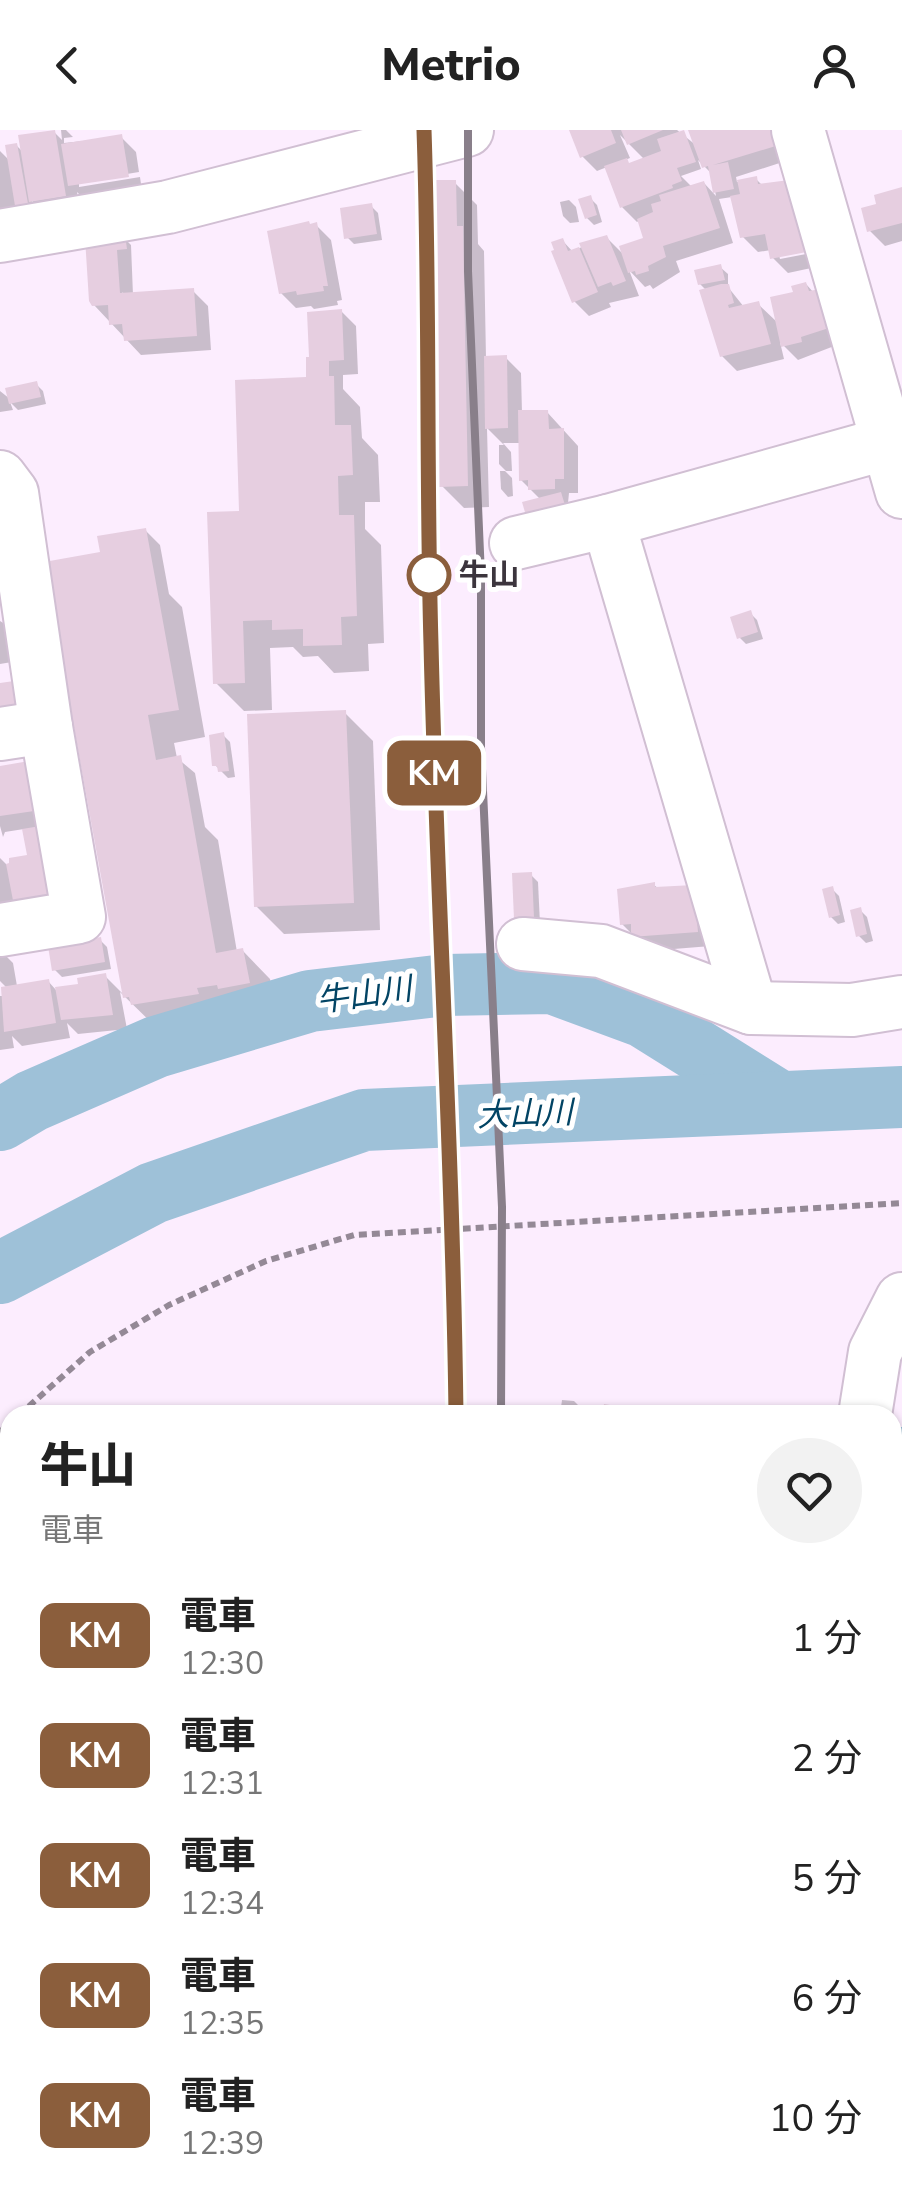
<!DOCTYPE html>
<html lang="ja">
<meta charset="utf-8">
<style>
:root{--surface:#fff;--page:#f2f2f2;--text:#222;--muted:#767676}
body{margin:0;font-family:"Nunito Sans","Noto Sans JP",sans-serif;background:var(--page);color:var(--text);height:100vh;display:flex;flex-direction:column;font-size:38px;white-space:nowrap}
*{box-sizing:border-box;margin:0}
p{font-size:32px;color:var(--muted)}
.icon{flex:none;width:55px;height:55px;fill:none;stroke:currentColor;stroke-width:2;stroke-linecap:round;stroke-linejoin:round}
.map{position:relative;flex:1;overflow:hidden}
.details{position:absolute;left:0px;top:1275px;width:902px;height:790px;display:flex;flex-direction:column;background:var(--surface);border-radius:30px 30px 0 0;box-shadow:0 2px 8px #0004}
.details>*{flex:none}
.badge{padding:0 20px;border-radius:15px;font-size:35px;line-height:65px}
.map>.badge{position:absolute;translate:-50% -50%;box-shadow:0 0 0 5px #fff}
.round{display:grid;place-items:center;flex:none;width:105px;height:105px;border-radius:52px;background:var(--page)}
.headline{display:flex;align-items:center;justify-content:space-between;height:170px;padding:0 40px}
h1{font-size:48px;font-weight:800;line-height:75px}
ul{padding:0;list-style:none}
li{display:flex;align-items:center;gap:30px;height:120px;padding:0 40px}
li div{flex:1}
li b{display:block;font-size:38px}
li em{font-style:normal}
li .badge{min-width:110px;font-weight:700;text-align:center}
header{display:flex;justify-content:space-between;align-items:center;height:130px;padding:0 40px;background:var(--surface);font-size:45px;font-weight:800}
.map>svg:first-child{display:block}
.shadow{fill:#0003;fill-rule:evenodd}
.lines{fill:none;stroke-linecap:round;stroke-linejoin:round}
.river{stroke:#9ec1d8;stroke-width:62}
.building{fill:#e6cee0}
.minor-casing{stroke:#d1bfd3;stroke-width:56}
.path{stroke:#948996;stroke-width:6;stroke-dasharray:8 5;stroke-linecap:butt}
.minor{stroke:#fff;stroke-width:52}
.rail{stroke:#897f8a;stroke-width:8}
.line-casing{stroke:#fff;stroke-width:22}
.line{stroke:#8b5e3c;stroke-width:15}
.stop-dot{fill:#fff;stroke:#8b5e3c;stroke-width:5}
.labels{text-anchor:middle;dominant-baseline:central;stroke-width:10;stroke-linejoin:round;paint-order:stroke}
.stop-label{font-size:30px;font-weight:bold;fill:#3c353d;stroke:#fff;text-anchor:start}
.water-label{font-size:32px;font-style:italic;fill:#024464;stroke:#fff}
</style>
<header><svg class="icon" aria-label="back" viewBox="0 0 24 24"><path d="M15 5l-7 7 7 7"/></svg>Metrio<svg class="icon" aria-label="person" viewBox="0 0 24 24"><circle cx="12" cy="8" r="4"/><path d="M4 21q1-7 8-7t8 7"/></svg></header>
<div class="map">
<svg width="902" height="2065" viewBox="0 0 902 2065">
<rect width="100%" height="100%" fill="#fcedfe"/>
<g class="shadow">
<path d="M61,0H66L73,7L64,8V13L121,7L136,22L139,42L79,52V57L140,47L142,61L85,70L77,62L80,80L46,86L32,71L34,86L0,98V21L10,31L16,15L23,22L54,2L62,10Z"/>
<path d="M571,0H677L697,16L691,0H789L792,29L736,47L737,52L756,49L762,55L780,129L827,120L830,134L788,143L773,128L771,120L758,122L743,107L732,67L719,69L733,113L676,131L680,142L653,159L650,155L645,157L629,140L639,166L609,173L611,177L589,186L574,171L562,110L573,122L592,111L607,108L626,127L646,110L640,90L637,92L622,77L607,37L597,41L582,26ZM620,5L645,30L630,35L625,30L630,28ZM698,30L712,44L716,66L704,53L692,57L681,46L701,39Z"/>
<path d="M455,53L477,75L478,114L484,121L486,228H506L521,243L522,283L547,282L578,316V363H569L568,373L573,392L541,370L521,350V313H503L511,322L512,341H506L499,334V315H504L487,298L489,377L464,378L442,356Z"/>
<path d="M902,60V111L885,116L870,101L879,76Z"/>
<path d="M590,68L597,75L602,92L594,95L587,88Z"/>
<path d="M569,70L576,77L579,92L570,93L563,86L560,72Z"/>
<path d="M371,76L378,83L382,110L354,114L347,107Z"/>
<path d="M316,95L331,110L342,170L337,171L338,175L314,179L311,176L296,178L281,163L311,96Z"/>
<path d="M124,108L131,115L133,165L193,161L208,176L211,220L141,225L94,175L87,110ZM123,162L124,178H113Z"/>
<path d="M720,137L728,144V157L744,177L758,174L778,193L806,154L814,163L842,213L798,230L780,212L784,229L737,241L722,226L707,161L700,154Z"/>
<path d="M341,181L356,196L358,244L343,245V259L360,277L362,308L378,325L380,372H365V399L381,415L384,513L368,514L369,541L334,543L318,526L303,527L293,517L270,518L272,580L244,581L216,553L242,383L313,249Z"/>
<path d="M36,254L43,261L46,274L18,280L10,272L13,280L0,282V261L10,269Z"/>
<path d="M500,341H505L512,348L513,366L508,367L501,359Z"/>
<path d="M145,400L160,415L169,464L182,477L205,607L174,613L177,628L195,643L205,697L218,710L237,822L243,821L270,849L276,881L224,885L225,891L161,902L120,862L127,899L78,904L67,893L70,908L22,916L12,906L14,918L0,920V866H5L7,858L0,851V827L6,826L13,833L17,856L48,851L56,860L81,856L105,846L125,866L102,424Z"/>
<path d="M750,483L757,490L763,509L746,514L739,507Z"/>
<path d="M0,491L8,496L24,530L0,534Z"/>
<path d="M345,583L373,611L380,800L284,804L256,776Z"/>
<path d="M223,605L230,612L235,647L228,648L215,635Z"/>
<path d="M34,633L57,727L0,791V728L8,736L30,727L24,699L5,702L3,707L0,696V638Z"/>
<path d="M531,745L538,752L540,794L523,795L516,788Z"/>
<path d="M654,755L659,759L693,757L711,816L649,821L622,794Z"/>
<path d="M832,759L839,766L845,792L838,794L831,787Z"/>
<path d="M860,780L867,787L873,811L866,813L859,806Z"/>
<path d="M100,810L107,817L111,839L62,847L55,840Z"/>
<path d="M562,1270L574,1271L581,1278L580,1285H560Z"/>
</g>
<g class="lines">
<g class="river">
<path d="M0,990L32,971L156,917L310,871L445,855L552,853L644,887L780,972"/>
<path d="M0,1143L153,1063L364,990L902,967"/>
<path d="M892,1394L902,1328"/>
<path d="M814,2065V2055"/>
</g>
</g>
<g class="building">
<path d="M55,0L66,66L29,72L18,5Z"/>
<path d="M569,0H611L616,13L580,28Z"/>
<path d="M621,0H663L627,15Z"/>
<path d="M684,0L696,32L677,38L682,51L672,55L673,58L620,78L604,36L627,28L629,33L661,21L657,9Z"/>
<path d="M688,0H771L772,5L776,4L779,15L713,35L728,32L734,59L713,63L708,36L702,38Z"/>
<path d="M122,4L129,47L68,56L61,14Z"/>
<path d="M17,13L29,79L16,82L5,15Z"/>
<path d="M757,46L758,54L797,49L812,121L770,129L765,104L740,108L730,66L740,64L737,50Z"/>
<path d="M433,50H456L457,96H463L468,356L439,357Z"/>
<path d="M704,51L720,98L663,116L666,127L648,136L649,141L636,145L635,141L628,143L619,116L643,108L637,89L653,82L651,74L661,71L659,65Z"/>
<path d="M902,57V93L867,102L861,78L876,74L874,65Z"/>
<path d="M591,65L597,85L585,89L578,69Z"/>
<path d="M372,73L377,104L344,109L340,78Z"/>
<path d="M309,91L310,94L317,92L328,156H323L324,161L297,165L296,161L279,164L267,101Z"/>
<path d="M125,105L127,119L117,120L120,163L194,158L197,206L124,211L122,194L109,195L108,175L92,176L89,171L85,108Z"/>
<path d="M607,105L626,151L613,156L611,152L598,157L579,113Z"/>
<path d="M563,108L568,121L579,117L598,162L572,173L551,121L554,120L551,112Z"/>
<path d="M721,134L725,150L698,155L694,140Z"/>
<path d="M806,152L809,161L826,158L829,198L801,207L802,212L781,217L770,167L793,162L791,156Z"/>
<path d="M721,154H729L734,173L728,175L729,178L759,171L771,214L720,227L699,160Z"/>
<path d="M342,179L344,230L329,231V246H334L335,295H351L353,345L338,346L339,385H354L357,486L341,487L342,515L303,516V499L272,500V490L243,491L245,553L213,554L207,382L239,381L235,250L306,247V227H309L307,182Z"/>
<path d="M507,225L508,298L485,299L484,226Z"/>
<path d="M37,251L41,267L9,274L5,258Z"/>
<path d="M518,280H548L549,299L564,298V349H555V359L528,360V350L519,351Z"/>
<path d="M561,362L568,385L529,396L522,372Z"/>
<path d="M146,398L179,580L148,585L156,630L181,625L216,823L243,818L250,853L218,859L217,855L197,858L199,864L131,875L129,867L123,868L44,432L100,422L97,406Z"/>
<path d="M751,480L758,502L737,509L730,487Z"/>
<path d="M14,551L22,573L13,575L15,581L0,583V553Z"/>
<path d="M346,580L354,773L254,777L247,584Z"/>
<path d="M224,602L229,641L218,642L217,636H212L209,605Z"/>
<path d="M35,630L41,680L0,686V636Z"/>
<path d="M47,695L59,771L15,781L6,734L9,733V728L27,725L22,699Z"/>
<path d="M532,742L534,788L514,789L512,743Z"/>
<path d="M655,752V757L694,755L698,802L631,807V794L620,795L617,759Z"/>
<path d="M833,756L840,785L829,788L822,759Z"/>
<path d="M861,777L867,804L856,807L850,780Z"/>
<path d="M101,807L105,832L52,841L48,816Z"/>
<path d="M106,843L113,885L61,890L55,857L78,854L77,848Z"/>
<path d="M49,849L56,893L4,902L1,857Z"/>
<path d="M604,1274L658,1283V1285H602Z"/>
</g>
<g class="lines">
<g class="minor-casing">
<g id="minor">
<path d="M798,0L902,362"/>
<path d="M0,106L168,77L467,0"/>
<path d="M0,347L12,363L46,597L79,787L0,800"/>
<path d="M608,391L751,878"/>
<path d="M516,413L608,391L902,309"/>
<path d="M0,604L46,597"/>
<path d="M523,814L601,821L751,878L852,880L902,872"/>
<path d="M865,1285L875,1222L902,1169"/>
<path d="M892,1816L902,1813"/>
<path d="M762,2065L763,2055"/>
</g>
</g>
<g class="path">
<path d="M19,1285L90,1222L169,1175L266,1131L354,1105L902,1073"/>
<path d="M0,1302L10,1293"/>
</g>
<use href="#minor" class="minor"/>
<g class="rail">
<path d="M424,0L429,449L439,809L453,1098L456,1285"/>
<path d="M468,0V141L481,446V617L502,1077L501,1285"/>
<path d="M403,2065L405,2055"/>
<path d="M431,2065L433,2055"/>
</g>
</g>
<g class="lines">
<g class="line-casing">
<path id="line" d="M424,0C430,171 426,343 431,514C437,771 453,1028 456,1285"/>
</g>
<use href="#line" class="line"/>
</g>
<circle class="stop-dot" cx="429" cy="445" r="20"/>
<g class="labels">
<g class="stop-label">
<text x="459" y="445">牛山</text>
</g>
<g class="water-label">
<text transform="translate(364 865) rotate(-8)">牛山川</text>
<text transform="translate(525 984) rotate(-2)">大山川</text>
</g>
</g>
</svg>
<b class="badge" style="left:434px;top:643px;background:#8b5e3c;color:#fff">KM</b>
<section class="details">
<div class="headline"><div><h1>牛山</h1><p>電車</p></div><a class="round"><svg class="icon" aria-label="heart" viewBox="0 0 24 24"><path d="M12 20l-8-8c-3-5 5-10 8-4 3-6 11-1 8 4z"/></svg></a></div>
<ul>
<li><span class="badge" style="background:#8b5e3c;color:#fff">KM</span><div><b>電車</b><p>12:30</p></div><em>1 分</em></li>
<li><span class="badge" style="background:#8b5e3c;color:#fff">KM</span><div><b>電車</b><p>12:31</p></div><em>2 分</em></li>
<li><span class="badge" style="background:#8b5e3c;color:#fff">KM</span><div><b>電車</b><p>12:34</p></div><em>5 分</em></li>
<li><span class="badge" style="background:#8b5e3c;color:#fff">KM</span><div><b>電車</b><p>12:35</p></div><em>6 分</em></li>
<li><span class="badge" style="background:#8b5e3c;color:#fff">KM</span><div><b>電車</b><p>12:39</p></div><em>10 分</em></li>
</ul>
</section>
</div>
